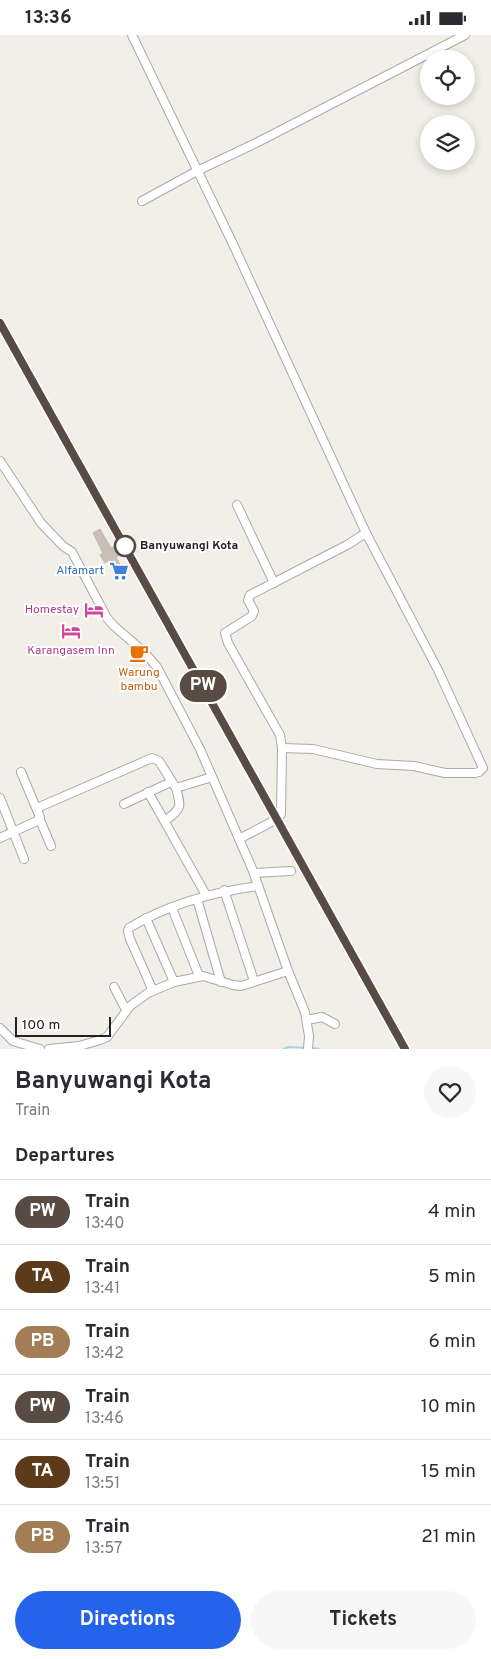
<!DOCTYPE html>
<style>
:root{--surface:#fff;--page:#f7f7f7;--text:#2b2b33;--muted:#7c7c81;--line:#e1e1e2;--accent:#2563eb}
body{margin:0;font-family:Overpass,sans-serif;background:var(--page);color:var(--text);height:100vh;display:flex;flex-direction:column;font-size:19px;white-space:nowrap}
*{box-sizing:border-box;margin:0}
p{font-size:16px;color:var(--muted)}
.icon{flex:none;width:28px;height:28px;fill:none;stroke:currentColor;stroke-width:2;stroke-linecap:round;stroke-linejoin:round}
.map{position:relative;height:1014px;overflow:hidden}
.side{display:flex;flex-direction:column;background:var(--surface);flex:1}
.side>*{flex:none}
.badge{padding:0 10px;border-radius:16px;font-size:18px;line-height:32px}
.controls{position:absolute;left:420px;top:15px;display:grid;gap:10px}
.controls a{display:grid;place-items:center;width:55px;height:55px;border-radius:50%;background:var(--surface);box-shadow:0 2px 8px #0003;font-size:25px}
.scale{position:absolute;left:15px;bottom:12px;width:96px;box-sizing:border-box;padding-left:5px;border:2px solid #222;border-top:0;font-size:14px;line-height:18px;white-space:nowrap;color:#222;-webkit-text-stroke:4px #fff;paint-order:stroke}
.map>.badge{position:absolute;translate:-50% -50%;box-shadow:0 0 0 2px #fff}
h2{padding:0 15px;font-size:19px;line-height:45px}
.round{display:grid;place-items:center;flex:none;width:52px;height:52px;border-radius:26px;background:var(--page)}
.overview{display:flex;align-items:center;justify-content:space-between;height:85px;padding:0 15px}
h1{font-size:24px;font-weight:700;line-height:38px}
.cta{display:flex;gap:10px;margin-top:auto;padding:10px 15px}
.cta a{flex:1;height:58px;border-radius:30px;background:var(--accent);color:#fff;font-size:20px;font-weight:700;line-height:58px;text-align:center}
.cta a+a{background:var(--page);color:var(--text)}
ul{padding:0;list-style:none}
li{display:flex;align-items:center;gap:15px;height:65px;padding:0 15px;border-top:1px solid var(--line)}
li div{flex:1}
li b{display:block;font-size:19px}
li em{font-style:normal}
li .badge{min-width:55px;font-weight:700;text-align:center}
.status{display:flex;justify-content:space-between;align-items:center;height:35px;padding:0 25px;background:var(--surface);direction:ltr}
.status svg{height:14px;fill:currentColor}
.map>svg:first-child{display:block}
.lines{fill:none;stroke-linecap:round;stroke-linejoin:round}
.stream{stroke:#aad3df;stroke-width:2}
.building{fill:#c7bfb8;stroke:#c4b6ab}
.minor-casing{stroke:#a9a9a9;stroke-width:10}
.minor{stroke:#fff;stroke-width:8}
.rail{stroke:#707070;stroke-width:2;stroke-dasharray:10 10;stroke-linecap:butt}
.line-casing{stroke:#fff;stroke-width:11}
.line{stroke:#574b43;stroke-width:8}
.stop-dot{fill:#fff;stroke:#574b43;stroke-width:2.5}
.labels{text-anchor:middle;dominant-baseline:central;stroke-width:4;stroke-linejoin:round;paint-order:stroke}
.stop-label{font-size:12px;font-weight:bold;fill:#222;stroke:#fff;text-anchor:start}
.shop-label{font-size:12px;fill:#366cbe;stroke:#fff;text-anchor:end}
.hotel-label{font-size:12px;fill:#b23c85;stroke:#fff;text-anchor:end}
.food-label{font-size:12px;fill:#c56008;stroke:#fff}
</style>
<div class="status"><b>13:36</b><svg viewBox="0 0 49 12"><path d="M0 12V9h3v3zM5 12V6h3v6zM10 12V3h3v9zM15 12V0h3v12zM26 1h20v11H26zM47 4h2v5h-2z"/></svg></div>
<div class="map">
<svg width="491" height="1014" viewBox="0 0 491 1014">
<rect width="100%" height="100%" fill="#f2efe9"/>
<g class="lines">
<g class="stream">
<path d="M312,1013L319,1014"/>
<path d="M284,1014L288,1012L307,1013"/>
</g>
</g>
<path class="building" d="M100,494L111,513L115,511L119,520L116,522L124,537L117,541L108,526L105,528L100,520L103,518L93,498Z"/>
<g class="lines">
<g class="minor-casing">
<g id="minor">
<path d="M132,0L232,207L366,498L438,635L483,733L479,737L475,738H445L414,731L377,729L313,714L282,713"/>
<path d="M142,166L197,136L258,107L465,0"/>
<path d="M0,426L41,488L63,511L72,517L107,583L114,591L144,617L157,632L200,714L253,836L288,936L305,977L309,1001L308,1014"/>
<path d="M237,470L274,548"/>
<path d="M148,757L206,860"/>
<path d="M0,763L24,824"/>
<path d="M124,769L171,747"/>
<path d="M37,773L152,723L159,726L176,753L212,742"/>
<path d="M40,785L51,811"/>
<path d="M165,786C181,773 182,774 176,753"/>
<path d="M0,803L37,786L40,782L21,737"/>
<path d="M239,804L277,784L281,779L282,713L280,700L228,608L225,598L252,581L254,576L248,565L250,560L347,510L366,498"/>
<path d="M254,838L291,836"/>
<path d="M224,855L254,946"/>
<path d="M197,864L221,947"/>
<path d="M172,873L199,941"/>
<path d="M146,883L174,947"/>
<path d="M114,952L126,975"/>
<path d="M153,956L130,904L128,896L129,893C168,869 214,857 258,851"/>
<path d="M307,985L322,982L335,989"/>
<path d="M0,993L13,1006L40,1014"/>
<path d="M49,1014L79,1011L100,1005L107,1002L130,971L148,958L174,947L203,941L233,950L241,951L288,936"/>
</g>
</g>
<use href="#minor" class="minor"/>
<path class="rail" d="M0,288L405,1014"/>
</g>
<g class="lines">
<g class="line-casing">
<path id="line" d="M0,288L405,1014"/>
</g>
<use href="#line" class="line"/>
</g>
<defs>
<g id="supermarket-bare" transform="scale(1.5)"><path d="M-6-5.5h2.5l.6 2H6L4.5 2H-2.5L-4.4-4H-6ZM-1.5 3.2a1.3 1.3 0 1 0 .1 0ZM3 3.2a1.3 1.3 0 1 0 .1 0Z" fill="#3f7fe0" stroke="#fff" stroke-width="2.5" paint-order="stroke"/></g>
<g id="hotel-bare" transform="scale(1.5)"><path d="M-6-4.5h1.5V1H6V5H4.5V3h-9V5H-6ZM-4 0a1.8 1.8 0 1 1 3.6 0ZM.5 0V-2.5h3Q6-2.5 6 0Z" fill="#d1479c" stroke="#fff" stroke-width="2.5" paint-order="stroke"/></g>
<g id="cafe-bare" transform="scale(1.5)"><path d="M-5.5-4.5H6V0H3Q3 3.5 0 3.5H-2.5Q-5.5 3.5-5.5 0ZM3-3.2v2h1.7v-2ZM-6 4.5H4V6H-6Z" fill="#e8710a" stroke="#fff" stroke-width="2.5" paint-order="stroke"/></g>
</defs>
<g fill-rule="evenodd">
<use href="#supermarket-bare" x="119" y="536"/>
<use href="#hotel-bare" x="94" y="575"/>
<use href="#hotel-bare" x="71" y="596"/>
<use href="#cafe-bare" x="139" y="618"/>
</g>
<circle class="stop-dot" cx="125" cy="511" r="10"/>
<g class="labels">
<g class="stop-label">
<text x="140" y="511">Banyuwangi Kota</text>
</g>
<g class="shop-label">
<text x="104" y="536">Alfamart</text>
</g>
<g class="hotel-label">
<text x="79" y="575">Homestay</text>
<text x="71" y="616" text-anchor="middle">Karangasem Inn</text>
</g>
<g class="food-label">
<text x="139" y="638">Warung<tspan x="139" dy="14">bambu</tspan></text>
</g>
</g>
</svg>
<div class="controls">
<a><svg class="icon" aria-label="locate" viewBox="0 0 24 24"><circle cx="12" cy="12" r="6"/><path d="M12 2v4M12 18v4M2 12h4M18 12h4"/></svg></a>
<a><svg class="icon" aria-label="layers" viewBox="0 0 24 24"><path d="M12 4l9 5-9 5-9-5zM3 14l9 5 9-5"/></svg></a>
</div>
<div class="scale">100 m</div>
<b class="badge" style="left:203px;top:651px;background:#574b43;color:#fff">PW</b>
</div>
<section class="side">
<div class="overview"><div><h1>Banyuwangi Kota</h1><p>Train</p></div><a class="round"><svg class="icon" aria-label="heart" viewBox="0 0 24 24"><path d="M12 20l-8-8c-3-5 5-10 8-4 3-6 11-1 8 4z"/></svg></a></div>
<h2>Departures</h2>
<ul>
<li><span class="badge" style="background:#574b43;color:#fff">PW</span><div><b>Train</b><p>13:40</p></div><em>4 min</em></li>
<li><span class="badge" style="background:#5b3b1b;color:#fff">TA</span><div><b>Train</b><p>13:41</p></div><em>5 min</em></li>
<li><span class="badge" style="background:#a27d56;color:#fff">PB</span><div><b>Train</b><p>13:42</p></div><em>6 min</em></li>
<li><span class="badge" style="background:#574b43;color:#fff">PW</span><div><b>Train</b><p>13:46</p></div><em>10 min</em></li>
<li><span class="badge" style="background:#5b3b1b;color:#fff">TA</span><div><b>Train</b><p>13:51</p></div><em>15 min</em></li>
<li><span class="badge" style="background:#a27d56;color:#fff">PB</span><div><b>Train</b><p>13:57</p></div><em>21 min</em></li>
</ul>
<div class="cta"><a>Directions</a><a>Tickets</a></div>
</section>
